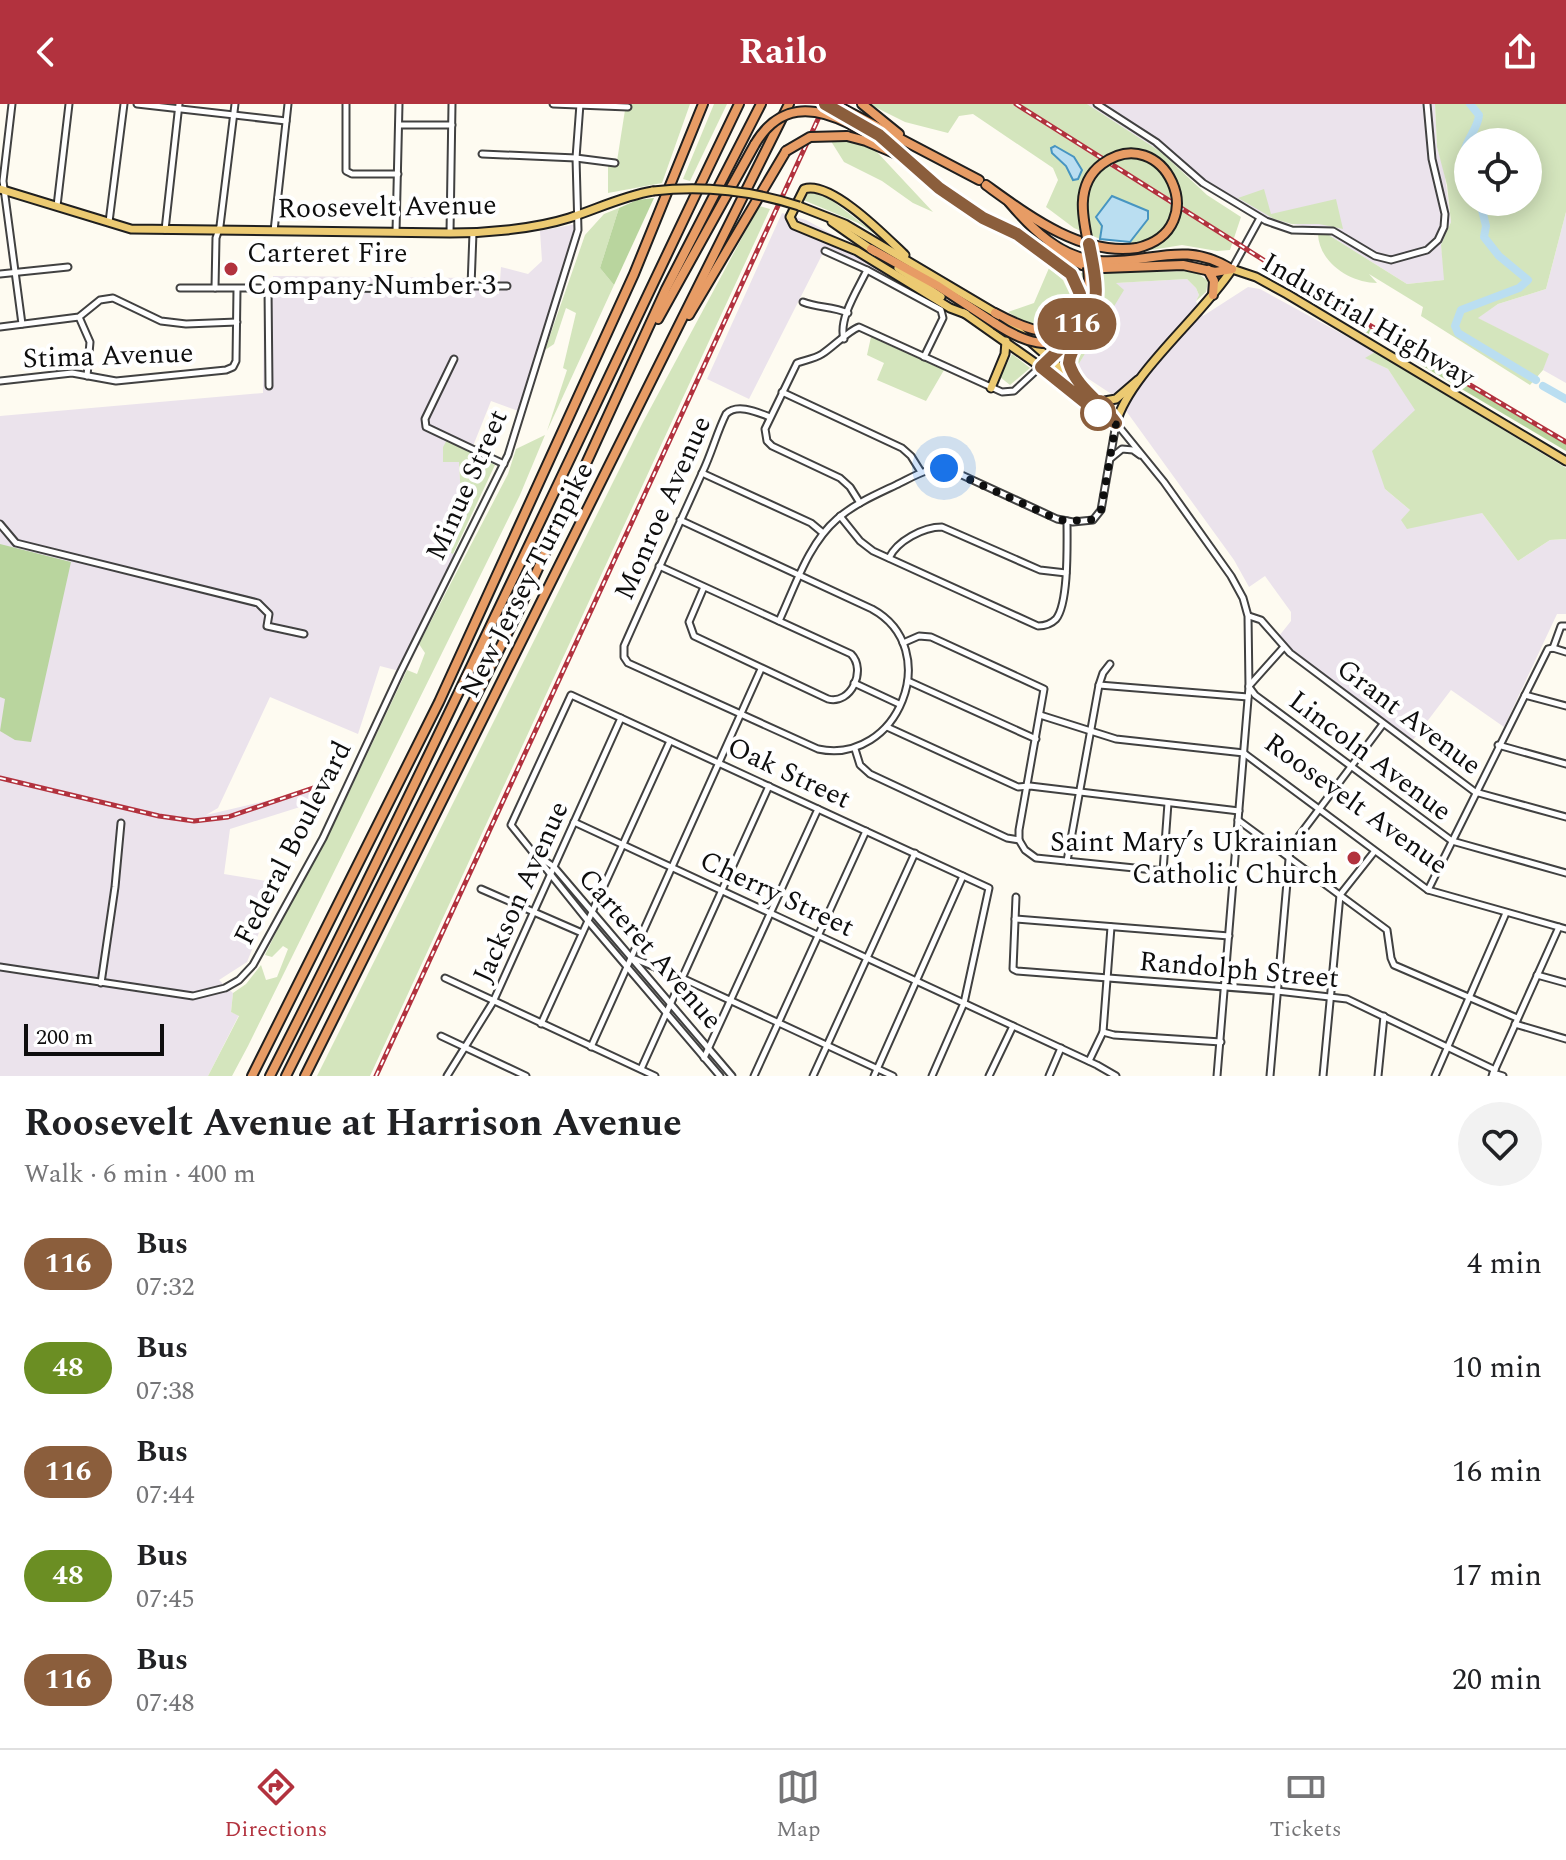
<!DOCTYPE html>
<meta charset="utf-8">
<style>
:root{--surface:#fff;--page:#f2f2f2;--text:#202124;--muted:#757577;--line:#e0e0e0;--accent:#b2323e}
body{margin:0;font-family:Spectral,serif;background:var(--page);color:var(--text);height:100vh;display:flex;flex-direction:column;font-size:30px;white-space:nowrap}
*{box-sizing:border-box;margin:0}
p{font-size:26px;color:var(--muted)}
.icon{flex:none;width:44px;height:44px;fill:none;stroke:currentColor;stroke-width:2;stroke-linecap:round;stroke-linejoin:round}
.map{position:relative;height:972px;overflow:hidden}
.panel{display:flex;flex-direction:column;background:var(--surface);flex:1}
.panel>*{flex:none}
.badge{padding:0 16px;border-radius:26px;font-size:28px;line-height:52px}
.tools{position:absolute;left:1454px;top:24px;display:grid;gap:16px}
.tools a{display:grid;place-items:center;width:88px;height:88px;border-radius:50%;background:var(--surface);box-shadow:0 4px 20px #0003;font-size:40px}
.scale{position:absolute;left:24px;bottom:20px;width:140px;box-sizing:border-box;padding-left:8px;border:4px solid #0e0e0e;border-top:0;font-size:22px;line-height:28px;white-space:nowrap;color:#0e0e0e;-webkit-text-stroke:6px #fff;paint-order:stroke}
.you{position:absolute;width:40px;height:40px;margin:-20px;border:6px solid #fff;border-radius:50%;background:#1a73e8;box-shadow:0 0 0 12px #1a73e833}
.map>.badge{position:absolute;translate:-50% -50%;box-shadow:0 0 0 4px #fff}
.round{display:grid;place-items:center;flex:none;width:84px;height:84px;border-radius:42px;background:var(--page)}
.head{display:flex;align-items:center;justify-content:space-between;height:136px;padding:0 24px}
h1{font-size:38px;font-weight:700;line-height:60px}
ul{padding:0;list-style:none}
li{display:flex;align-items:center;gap:24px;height:104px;padding:0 24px}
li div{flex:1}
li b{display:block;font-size:30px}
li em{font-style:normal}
li .badge{min-width:88px;font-weight:700;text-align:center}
header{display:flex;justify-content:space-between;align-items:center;height:104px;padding:0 24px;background:var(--accent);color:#fff;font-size:36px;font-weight:700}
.menu{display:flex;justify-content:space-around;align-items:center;height:112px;border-top:2px solid var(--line);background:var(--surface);font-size:22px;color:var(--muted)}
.menu a{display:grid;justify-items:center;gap:4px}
.menu .selected{color:var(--accent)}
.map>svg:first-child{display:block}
.industrial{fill:#ebe3ec}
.green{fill:#d4e5bd;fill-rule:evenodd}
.forest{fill:#b9d59e}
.water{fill:#badef1;stroke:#4795c1;stroke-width:2}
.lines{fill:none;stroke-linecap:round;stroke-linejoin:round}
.river{stroke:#badef1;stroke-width:8}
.minor-casing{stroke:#414141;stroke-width:9}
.major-casing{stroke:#1f1f1f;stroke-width:11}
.highway-casing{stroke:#1f1f1f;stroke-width:12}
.minor{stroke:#fff;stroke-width:5}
.major{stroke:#ecca72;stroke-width:7}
.highway{stroke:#e79c65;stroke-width:8}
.rail-casing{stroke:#b2323e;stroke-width:5}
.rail{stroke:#fff;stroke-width:2;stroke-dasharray:6;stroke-linecap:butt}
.major-bridge-casing{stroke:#1f1f1f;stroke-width:11;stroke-linecap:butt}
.highway-bridge-casing{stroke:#1f1f1f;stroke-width:12;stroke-linecap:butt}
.major-bridge{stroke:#ecca72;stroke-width:7}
.highway-bridge{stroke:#e79c65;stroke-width:8}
.line-casing{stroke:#fff;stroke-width:18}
.line{stroke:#8b5e3c;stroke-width:12}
.walk{stroke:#0e0e0e;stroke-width:8;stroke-dasharray:0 14.4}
.poi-dot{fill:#b2323e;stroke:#fff;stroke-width:3}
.stop-dot{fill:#fff;stroke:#8b5e3c;stroke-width:4}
.labels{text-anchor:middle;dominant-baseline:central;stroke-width:8;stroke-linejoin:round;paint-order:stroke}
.street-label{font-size:28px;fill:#0e0e0e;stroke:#fff}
.poi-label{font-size:28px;fill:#0e0e0e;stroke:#fff;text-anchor:start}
</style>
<header><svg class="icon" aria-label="back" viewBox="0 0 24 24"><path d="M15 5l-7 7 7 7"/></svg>Railo<svg class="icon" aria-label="share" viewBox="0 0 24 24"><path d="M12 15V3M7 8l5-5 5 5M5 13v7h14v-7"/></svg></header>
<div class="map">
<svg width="1566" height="972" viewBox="0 0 1566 972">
<rect width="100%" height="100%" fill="#fefbf1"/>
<g class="industrial">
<path d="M1087,0H1435L1437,43L1444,66L1451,118L1441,141L1445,176L1407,180L1327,130L1303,122L1270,116L1249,105Z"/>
<path d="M1566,108V279L1543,266L1548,250L1477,214L1498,200L1546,185Z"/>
<path d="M782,109L806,116L847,138L909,179L907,181L825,145L749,295L707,275Z"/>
<path d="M581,119L521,308L491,297L471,347L459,357L461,395L446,446L459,452L403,568L380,562L358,630L270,593L218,704L206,711L325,683L319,697L230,725L224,770L279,779L247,858L219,876L233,889L231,908L239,911L208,972H0V312L263,289L264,185H273V172L474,174V184L499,190L501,163L528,170L542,157L540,127Z"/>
<path d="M1187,175L1196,184L1199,191L1196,197L1203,212L1248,183L1260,185L1375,248L1366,254L1388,265L1416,306L1385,385L1410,406L1482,409L1518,457L1550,436L1566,435V510H1557L1504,623L1451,586L1413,636L1285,541L1279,532L1291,517V508L1265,472L1249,483L1234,456L1116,293L1075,266L1123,186L1115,179Z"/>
</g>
<g class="green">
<path d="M631,0H690L662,79L608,89V62L617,57L625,6L630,4Z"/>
<path d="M714,0H727L690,77L683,75Z"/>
<path d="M869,0H1087L1161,48L1207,91L1241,113L1230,146L1217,147L1182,141L1145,147L1130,138L1148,115L1102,122L1100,135L1074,124L1046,103L1058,76L1053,64L973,10L959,12L948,29L905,18Z"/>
<path d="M1435,0H1566V108L1546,185L1498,200L1478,214L1549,250L1543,266L1530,281L1421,212L1423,203L1369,170L1377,179C1351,179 1319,159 1318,130H1327L1407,180L1444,176L1441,141L1451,118L1447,81L1437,43ZM1528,38V98H1468V38Z"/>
<path d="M829,34L855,37L876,47L933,108L913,99L882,77L844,58Z"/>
<path d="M1264,85L1271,110L1336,95L1343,125L1319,120H1292L1274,115L1238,94Z"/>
<path d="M808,87L822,89L884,136L858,119L801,95Z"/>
<path d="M759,102L770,105L370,972H317L643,318Z"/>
<path d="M619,104L600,164L614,181L547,327L567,266L563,264L576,209L566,204L554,240L545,246L585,131L604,110Z"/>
<path d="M1049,164L1063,176L1072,195L1066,212L1051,224L1031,222L1008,208L1034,199Z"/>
<path d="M1195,167L1208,177L1206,188L1196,197L1199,191L1196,184L1187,175L1116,179L1124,186L1075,266L1059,252L1069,241L1085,204L1081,169Z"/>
<path d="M871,233L944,266L926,297L877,276L884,259L867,251Z"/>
<path d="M1375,248L1566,364V435L1550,436L1518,457L1482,409L1407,425L1401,416L1410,406L1385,385L1372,347L1415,306L1388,265L1365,254Z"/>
<path d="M1012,250L1030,264L1010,281L1000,273Z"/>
<path d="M545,331L520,391L248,942L232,972H208L239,912L231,908L233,889L246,880L261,861L266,876L277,873L288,845L283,842L272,853L265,851L288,804L325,739L407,566L417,570L425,549L419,540L508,370L516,345Z"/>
<path d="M448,334L495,361L453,450L446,446L445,412L461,394L459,358H443V343Z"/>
</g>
<g class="forest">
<path d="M654,94L614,181L600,164L619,104L637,96Z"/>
<path d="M1270,165L1566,340V347L1268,170Z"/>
<path d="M0,440L71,458L31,638L15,636L0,627L5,595L0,593Z"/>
</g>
<g class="water">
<path d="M1055,42L1074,53L1082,66L1078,75L1073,76L1066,62L1052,49L1051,44Z"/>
<path d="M1112,92L1148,107V115L1130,138L1100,135L1102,122L1096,113Z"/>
</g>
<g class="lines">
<g class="river">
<path d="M1468,61C1456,43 1478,29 1479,11L1470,0"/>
<path d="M1480,98L1486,122L1484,133L1499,152L1528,176L1519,184L1461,206L1455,222L1458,229L1536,276"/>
<path d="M1543,282L1566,295"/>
</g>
<g class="minor-casing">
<g id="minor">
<path d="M12,0L3,77L22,220"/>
<path d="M137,0L286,17"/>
<path d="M346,0V67L352,70H398"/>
<path d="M553,0L628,3"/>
<path d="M1097,0L1156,38L1203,79L1266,117L1292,126L1333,127L1375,152L1391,156L1427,146L1438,136L1444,123L1445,110L1432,55L1427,0"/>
<path d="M399,21H452"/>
<path d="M482,50L576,54L615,59"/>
<path d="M57,102L69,0"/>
<path d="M109,118L124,0"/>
<path d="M165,126L179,0"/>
<path d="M274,127L288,0"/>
<path d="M396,128L399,0"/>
<path d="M450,129L452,0"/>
<path d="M825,147L867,166C858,185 838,215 844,235"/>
<path d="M1232,165L1260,114"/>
<path d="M867,166L941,206L943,214L924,253"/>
<path d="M0,170L68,163"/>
<path d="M471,182L473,129"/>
<path d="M180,184H268L269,282"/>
<path d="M215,184L216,134L220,122L235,0"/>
<path d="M320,184L464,185L471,182H507"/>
<path d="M803,198C818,204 832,202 848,209"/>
<path d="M79,213L90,238L87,272"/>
<path d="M0,223L79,213L100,196L113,194L161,217L186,220L237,218"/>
<path d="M454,255L425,315L426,323L504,360"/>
<path d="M0,277L72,269L116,277L226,266L233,263L236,257L237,185"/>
<path d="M782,288L902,344L911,352L921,368"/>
<path d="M1116,319L1164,378L1231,472L1243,494L1248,512L1249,583L1217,972"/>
<path d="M1111,354L1122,345L1133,346L1140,351"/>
<path d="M702,369L811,419L823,429"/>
<path d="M860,399L850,383L840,374L772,342L767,337L765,325L797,259C805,256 814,255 822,250C833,243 848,227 859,223L1002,288L1014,287L1040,263"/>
<path d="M840,412L860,437L873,447L1038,522C1045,522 1051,520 1056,515C1069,499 1067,438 1067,417"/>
<path d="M680,416L872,505C945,545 898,662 818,645L628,559L624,553V542C650,483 677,425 703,367C712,348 717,328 726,310C737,299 757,308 770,313"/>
<path d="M0,420L16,439L258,499L269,510L267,522L304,530"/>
<path d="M889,454C897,437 923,423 942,423L1040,466L1066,469"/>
<path d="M659,462L851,550C867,566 851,601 828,595L694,532L689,518L704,483"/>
<path d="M1249,512L1261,516L1290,549L1475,688L1566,713"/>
<path d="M779,517C795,483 808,440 837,415C854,400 875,391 896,381C915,372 931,360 953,367L1057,415L1073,418L1093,416L1101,406L1116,320"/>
<path d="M903,539L919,532L931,533L1044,585L1019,726V736"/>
<path d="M1553,544L1561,522H1566"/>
<path d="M1553,544L1566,548"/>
<path d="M908,577L1036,635"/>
<path d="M854,579L899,600"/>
<path d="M1099,581L1248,593"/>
<path d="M1249,582L1283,544"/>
<path d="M1249,583L1255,591L1452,737L1566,769"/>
<path d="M1525,591L1566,602"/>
<path d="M1040,611L1116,635L1244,649"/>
<path d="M887,623L1018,683L1030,682L1239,707"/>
<path d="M1498,641L1566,660"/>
<path d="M855,645L860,661L870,670L1007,734L1019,736L1025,746L1036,754L1233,774"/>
<path d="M1245,650L1428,786L1566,825"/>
<path d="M1238,716L1387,826L1391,854L1394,861L1517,914"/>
<path d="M574,718L1097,961L1116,972"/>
<path d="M538,752L554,763L732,972"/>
<path d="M1067,757L1099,581L1103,569L1110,560"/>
<path d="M1163,767L1168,699"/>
<path d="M481,785L582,829"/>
<path d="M1428,786L1545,551L1548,545L1553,544"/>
<path d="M1016,793L1013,865L1017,867L1277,887L1347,895L1495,966"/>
<path d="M1015,815L1229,832"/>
<path d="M635,855L682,874L893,972"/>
<path d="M0,863L193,892L225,884L239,876L253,861L323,734L400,569L508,351L578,126L576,54L580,0"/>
<path d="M1537,871L1566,879"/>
<path d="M445,874L655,972"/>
<path d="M101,879L115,783L121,719"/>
<path d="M541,920L670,637"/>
<path d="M1515,920L1566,935"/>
<path d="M1103,928L1114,931L1221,938"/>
<path d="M441,932L526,972"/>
<path d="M591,943L761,565"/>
<path d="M704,954L818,705"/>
<path d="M1089,957L1103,928L1111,823"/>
<path d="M641,965L769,682"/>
<path d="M1493,969L1503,972"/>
<path d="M447,972L493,898L621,614"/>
<path d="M720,972L588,817L511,721L571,591L989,784L964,899L932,972"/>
<path d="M754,972L866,727"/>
<path d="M813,972L915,749"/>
<path d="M874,972L963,772"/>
<path d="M989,972L1013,922"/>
<path d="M1049,972L1061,944"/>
<path d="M1270,972L1290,744L1383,620"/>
<path d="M1323,972L1340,791L1374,748"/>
<path d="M1378,972L1384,912"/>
<path d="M1435,972L1506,809"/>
<path d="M1492,972L1559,823"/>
</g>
</g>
<g class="major-casing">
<g id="major">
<path d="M0,85L131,125L450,129C486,129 534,125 569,114C597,105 623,92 653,87"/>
<path d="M799,102L845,120L997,210"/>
<path d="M832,118L875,148"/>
<path d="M905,151C886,133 831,76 804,85L790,113L794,121L857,147L950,204L966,210"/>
<path d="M898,164L941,193"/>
<path d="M964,209L1048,268L1102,312L1115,319"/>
<path d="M1007,217L1099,298L1116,319"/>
<path d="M991,284L1005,250L1006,237"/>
<path d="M1099,298L1116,295L1138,276"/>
<path d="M1116,319C1130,269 1202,212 1232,165L1256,173L1287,190L1566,357"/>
</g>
</g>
<g class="highway-casing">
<g id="highway">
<path d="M834,0L979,76"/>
<path d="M862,0L899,30"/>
<path d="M850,20L880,37"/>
<path d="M874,27C906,48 931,78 963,100"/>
<path d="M847,32L866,37L906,54"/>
<path d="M986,81C1029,112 1081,152 1137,144"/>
<path d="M1009,98C1032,125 1060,154 1099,157C1148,161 1183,135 1231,165"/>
<path d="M970,105L995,120L1082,161L1104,164L1183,161L1215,168L1232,165"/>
<path d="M1031,140C1061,163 1091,175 1077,219"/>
<path d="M871,145L938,182L996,220"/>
<path d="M1208,166L1214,177L1213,191"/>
<path d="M995,209C1023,224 1069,247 1076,195"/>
<path d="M689,211L786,47"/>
<path d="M658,215L755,40"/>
<path d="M1050,254L1071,232"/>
<path d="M1082,282C1063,257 1068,252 1085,228"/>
<path d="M252,972L439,598L634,170L703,0"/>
<path d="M270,972C433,651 583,324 739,0"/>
<path d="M286,972L519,506L666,185L761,0"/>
<path d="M305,972L789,0"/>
</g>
</g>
<use href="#minor" class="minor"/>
<use href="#major" class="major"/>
<use href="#highway" class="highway"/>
<g class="rail-casing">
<g id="rail">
<path d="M1016,0L1327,196L1566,338"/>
<path d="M0,674L159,712L194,717L228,713L322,681"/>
<path d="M376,972L825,0"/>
</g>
</g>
<use href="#rail" class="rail"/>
<g class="major-bridge-casing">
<path id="major-bridge" d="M653,87C704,81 750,86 799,102"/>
</g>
<g class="highway-bridge-casing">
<g id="highway-bridge">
<path d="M825,0L853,14"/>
<path d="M755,40C779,0 812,1 850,20"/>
<path d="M786,47L810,33L847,32"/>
<path d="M996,220C1058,261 1095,234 1088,163"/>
<path d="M1085,228C1092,215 1096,202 1096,187C1097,148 1062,90 1102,60C1163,15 1216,125 1137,144"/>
</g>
</g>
<use href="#major-bridge" class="major-bridge"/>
<use href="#highway-bridge" class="highway-bridge"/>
</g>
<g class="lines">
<g class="line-casing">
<path id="line" d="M825,0L879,31L939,84L983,114L1017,130L1071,170L1080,190L1078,216L1066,239L1041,263L1102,312L1116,319C1102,298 1076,284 1069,259C1070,246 1079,238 1086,226C1102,199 1095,169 1089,140"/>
</g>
<use href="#line" class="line"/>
<path class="walk" d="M944,364L1057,415L1067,417L1091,416L1101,406L1116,319L1098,309"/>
</g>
<g class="poi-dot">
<circle cx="231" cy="165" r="8"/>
<circle cx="1354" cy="754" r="8"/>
</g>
<circle class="stop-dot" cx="1098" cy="309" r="16"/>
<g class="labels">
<g class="street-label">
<text transform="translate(387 103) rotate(-1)">Roosevelt Avenue</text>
<text transform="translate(1368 216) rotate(30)">Industrial Highway</text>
<text transform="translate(108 252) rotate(-2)">Stima Avenue</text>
<text transform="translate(467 381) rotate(-66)">Minue Street</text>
<text transform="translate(663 404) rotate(-66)">Monroe Avenue</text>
<text transform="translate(527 476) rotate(-63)">New Jersey Turnpike</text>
<text transform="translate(1409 613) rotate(37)">Grant Avenue</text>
<text transform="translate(1370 652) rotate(37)">Lincoln Avenue</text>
<text transform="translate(789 669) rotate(25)">Oak Street</text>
<text transform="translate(1356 700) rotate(36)">Roosevelt Avenue</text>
<text transform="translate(293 739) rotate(-63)">Federal Boulevard</text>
<text transform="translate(521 788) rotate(-66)">Jackson Avenue</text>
<text transform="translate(777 790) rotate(25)">Cherry Street</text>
<text transform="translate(650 845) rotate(49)">Carteret Avenue</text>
<text transform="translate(1239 866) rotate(5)">Randolph Street</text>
</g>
<g class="poi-label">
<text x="247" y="149">Carteret Fire<tspan x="247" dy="32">Company Number 3</tspan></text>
<text x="1338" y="738" text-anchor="end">Saint Mary’s Ukrainian<tspan x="1338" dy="32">Catholic Church</tspan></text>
</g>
</g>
</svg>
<div class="tools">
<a><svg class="icon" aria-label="locate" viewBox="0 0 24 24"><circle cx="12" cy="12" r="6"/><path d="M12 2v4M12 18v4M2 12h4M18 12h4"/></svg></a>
</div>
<div class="scale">200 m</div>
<div class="you" style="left:944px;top:364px"></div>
<b class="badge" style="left:1077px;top:220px;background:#8b5e3c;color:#fff">116</b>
</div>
<section class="panel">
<div class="head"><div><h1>Roosevelt Avenue at Harrison Avenue</h1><p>Walk · 6 min · 400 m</p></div><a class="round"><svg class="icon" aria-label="heart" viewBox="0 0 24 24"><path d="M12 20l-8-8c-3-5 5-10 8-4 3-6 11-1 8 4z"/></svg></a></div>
<ul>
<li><span class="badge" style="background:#8b5e3c;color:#fff">116</span><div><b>Bus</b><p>07:32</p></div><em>4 min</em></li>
<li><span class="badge" style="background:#6b8e23;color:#fff">48</span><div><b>Bus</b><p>07:38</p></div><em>10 min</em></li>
<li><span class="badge" style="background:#8b5e3c;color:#fff">116</span><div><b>Bus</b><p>07:44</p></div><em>16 min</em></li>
<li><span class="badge" style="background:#6b8e23;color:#fff">48</span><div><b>Bus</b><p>07:45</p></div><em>17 min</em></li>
<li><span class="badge" style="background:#8b5e3c;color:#fff">116</span><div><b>Bus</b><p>07:48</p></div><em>20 min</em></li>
</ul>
</section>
<nav class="menu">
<a class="selected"><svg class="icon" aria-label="directions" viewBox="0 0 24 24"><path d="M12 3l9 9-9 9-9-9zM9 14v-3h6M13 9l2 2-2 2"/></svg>Directions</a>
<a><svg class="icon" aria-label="map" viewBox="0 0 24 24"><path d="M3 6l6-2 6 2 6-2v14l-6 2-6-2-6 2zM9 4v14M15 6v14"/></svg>Map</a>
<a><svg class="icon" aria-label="tickets" viewBox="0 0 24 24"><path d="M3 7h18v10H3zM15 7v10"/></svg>Tickets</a>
</nav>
